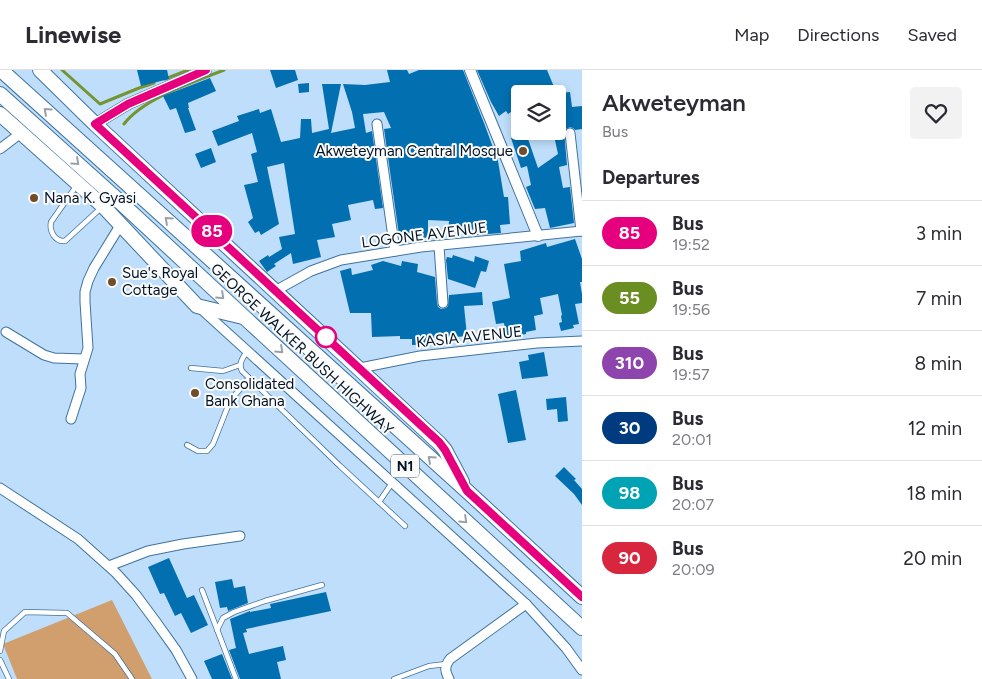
<!DOCTYPE html>
<style>
:root{--surface:#fff;--page:#f2f2f3;--text:#2b2b33;--muted:#7c7c81;--line:#e1e1e2}
body{margin:0;font-family:Figtree,sans-serif;background:var(--page);color:var(--text);height:100vh;display:flex;flex-direction:column;font-size:19px;white-space:nowrap}
*{box-sizing:border-box;margin:0}
p{font-size:16px;color:var(--muted)}
.icon{flex:none;width:28px;height:28px;fill:none;stroke:currentColor;stroke-width:2;stroke-linecap:round;stroke-linejoin:round}
.map{position:relative;flex:1;overflow:hidden}
.side{display:flex;flex-direction:column;background:var(--surface);width:400px}
.side>*{flex:none}
.badge{padding:0 10px;border-radius:16px;font-size:18px;line-height:32px}
.fabs{position:absolute;left:511px;top:15px;display:grid;gap:10px}
.fabs a{display:grid;place-items:center;width:55px;height:55px;border-radius:5px;background:var(--surface);box-shadow:0 2px 8px #0003;font-size:25px}
.map>.badge{position:absolute;translate:-50% -50%;box-shadow:0 0 0 2px #fff}
h2{padding:0 20px;font-size:19px;line-height:45px}
.round{display:grid;place-items:center;flex:none;width:52px;height:52px;border-radius:5px;background:var(--page)}
.summary{display:flex;align-items:center;justify-content:space-between;height:85px;padding:0 20px}
h1{font-size:24px;font-weight:600;line-height:38px}
ul{padding:0;list-style:none}
li{display:flex;align-items:center;gap:15px;height:65px;padding:0 20px;border-top:1px solid var(--line)}
li div{flex:1}
li b{display:block;font-size:19px}
li em{font-style:normal}
li .badge{min-width:55px;font-weight:700;text-align:center}
header{display:flex;align-items:center;gap:30px;box-sizing:border-box;height:70px;padding:0 25px;background:var(--surface);border-bottom:1px solid var(--line)}
header strong{font-size:24px}
nav{display:flex;gap:28px;margin-inline-start:auto;font-size:18px}
main{display:flex;flex:1;min-height:0}
.map>svg:first-child{display:block}
.green{fill:#d19f6e}
.lines{fill:none;stroke-linecap:round;stroke-linejoin:round}
.stream{stroke:#749530;stroke-width:3}
.building{fill:#026fb1}
.service-casing{stroke:#40739d;stroke-width:6}
.minor-casing{stroke:#40739d;stroke-width:11}
.tertiary-casing{stroke:#40739d;stroke-width:12}
.trunk-casing{stroke:#40739d;stroke-width:16}
.service{stroke:#fff;stroke-width:4.5}
.minor{stroke:#fff;stroke-width:9}
.tertiary{stroke:#fff;stroke-width:10}
.trunk{stroke:#fff;stroke-width:14}
.oneway{stroke:#99a1a8}
.line-casing{stroke:#fff;stroke-width:11}
.line{stroke:#e6007e;stroke-width:8}
.poi-dot{fill:#714d27;stroke:#fbfbfb;stroke-width:2}
.stop-dot{fill:#fff;stroke:#e6007e;stroke-width:2.5}
.labels{text-anchor:middle;dominant-baseline:central;stroke-width:4;stroke-linejoin:round;paint-order:stroke}
.shield{fill:#fbfbfb;stroke:#4c5965;stroke-width:1}
.shield-label{font-size:14px;font-weight:bold;fill:#011425}
.poi-label{font-size:15px;fill:#011425;stroke:#fbfbfb;text-anchor:start}
.street-label{font-size:15px;fill:#011425;stroke:#fbfbfb}
</style>
<header>
<strong>Linewise</strong>
<nav><a>Map</a><a>Directions</a><a>Saved</a></nav>
</header>
<main>
<div class="map">
<svg width="582" height="609" viewBox="0 0 582 609">
<rect width="100%" height="100%" fill="#bedefb"/>
<path class="green" d="M112,530L152,609H17L3,574Z"/>
<g class="lines">
<g class="stream">
<path d="M62,0L100,34L139,18L154,13"/>
<path d="M165,9L188,0"/>
<path d="M124,54C144,28 194,12 224,0"/>
</g>
</g>
<g class="building">
<path d="M137,0H167L169,9L141,16Z"/>
<path d="M270,0H295L298,10L276,18Z"/>
<path d="M387,0H407L409,4L419,0H463L484,53L498,91L504,127H508L510,154L500,155L501,163L476,165V159L459,161V166L448,165L449,151L428,150V168L399,165L384,59L391,58L384,42L363,44L366,63L372,61L383,138L375,139L373,130L348,135L351,150L332,154L335,167L317,170L321,187L293,194L291,183L274,194L276,196L267,202L259,191L268,185L269,187L282,179L279,167L295,164L284,93L267,97L279,154L261,165L259,161L255,163L248,152L253,148L244,115L258,112L251,84L257,82L252,63L218,76L212,61L239,51L237,46L259,39L260,43L271,39L281,72L300,68L301,49H311L312,63L329,59L322,14H341L331,63L355,58L352,42L343,14L365,15L390,12Z"/>
<path d="M477,0H547L557,24H520V43L515,47L511,42L508,44L506,41L499,46L491,32Z"/>
<path d="M210,8L216,21L188,33L189,38H188L196,60L185,63L176,38L170,40L163,26Z"/>
<path d="M309,13V22L299,23L298,14Z"/>
<path d="M570,22L572,37L582,36V59L575,60L573,58L570,57L566,59L563,35L558,36V23Z"/>
<path d="M553,61H564L567,95L559,97L563,118L570,117L574,153L550,158L545,138L535,139L526,117L531,115L527,96L521,98L511,68L526,63L538,98L558,84Z"/>
<path d="M211,78L216,92L201,98L195,84Z"/>
<path d="M575,169L582,189V212H580L582,224V233L575,234L579,254L573,255L574,258L561,261L559,253L562,252L561,246L562,245L558,224L540,228L543,244L534,246L536,260L526,262V264L506,268L504,253L496,254L492,232L510,228L504,194L521,191L520,181L546,173L547,177Z"/>
<path d="M453,185L474,192L475,186L489,191L486,202L481,201L475,218L448,209L446,190L447,187L452,188Z"/>
<path d="M383,191L401,196L402,191L418,194L417,202L435,207L437,233L438,237L441,239L446,238L448,236L449,225L482,222L483,235L464,236L467,266L445,268V274L412,275V269H400V266L372,267L371,243H350L340,201L351,198L352,205L373,200L371,195Z"/>
<path d="M544,282L548,306L522,309L519,292L529,290L528,285Z"/>
<path d="M516,320L526,370L508,373L498,324Z"/>
<path d="M566,327L568,351L558,352L557,339L547,340L546,329Z"/>
<path d="M564,397L576,409L574,410L582,419V435L574,424L555,406Z"/>
<path d="M169,488L187,528L194,525L208,555L191,563L181,543L175,546L164,523L160,524L148,497Z"/>
<path d="M232,509L234,518L245,516L248,533L228,541L227,537L220,538L215,512Z"/>
<path d="M326,522L331,541L246,559L247,562L243,563L249,584L283,576L286,590L277,592L281,609H240L229,580L236,578L230,549L250,541V542L271,538L270,534Z"/>
<path d="M222,584L232,609H212L204,591Z"/>
</g>
<g class="lines">
<g class="service-casing">
<g id="service">
<path d="M77,115L51,152C49,161 55,172 65,171L101,138"/>
<path d="M247,281C243,288 238,293 242,301L340,396L405,456"/>
<path d="M191,298L223,301L240,295"/>
<path d="M187,375L198,381H207L213,374L230,331L249,308"/>
<path d="M379,432L392,413"/>
<path d="M202,520L236,609"/>
<path d="M217,560L223,548L234,542L265,531L322,515"/>
<path d="M0,581L4,561L25,542L67,543L115,584L132,609"/>
<path d="M0,590L9,609"/>
<path d="M394,609L429,596L446,594"/>
</g>
</g>
<g class="minor-casing">
<g id="minor">
<path d="M377,54L395,181"/>
<path d="M570,63L581,161"/>
<path d="M0,79L21,63"/>
<path d="M439,176L443,233"/>
<path d="M275,221L311,201L341,190L421,177L582,161"/>
<path d="M200,238L526,534L566,578L582,600"/>
<path d="M6,262L44,285L54,288L84,289"/>
<path d="M360,298L420,286L537,273L582,271"/>
<path d="M71,349L81,318L80,304L88,278L85,232V222L88,211L94,198L121,154"/>
<path d="M0,418L78,469L116,503L136,525L156,552L176,580L192,609"/>
<path d="M109,496L148,481L183,474L240,466"/>
<path d="M449,609C445,601 444,597 450,589L526,534"/>
</g>
</g>
<g class="tertiary-casing">
<g id="tertiary">
<path d="M470,0L538,166"/>
<path d="M95,54L128,34L206,0"/>
</g>
</g>
<g class="trunk-casing">
<g id="trunk">
<path d="M1,0L467,421L582,527"/>
<path d="M40,0L95,54L439,373L445,380L462,412"/>
<path d="M0,24L119,131L244,247L582,558"/>
<path d="M0,44L103,136L197,236L243,247"/>
</g>
</g>
<use href="#service" class="service"/>
<use href="#minor" class="minor"/>
<use href="#tertiary" class="tertiary"/>
<use href="#trunk" class="trunk"/>
</g>
<defs><path id="oneway-chevron" d="M-2-3.5L2.5 0L-2 3.5" fill="none" stroke-width="1.6" stroke-linecap="round" stroke-linejoin="round" transform="scale(1.25)"/></defs>
<g class="oneway">
<use href="#oneway-chevron" transform="translate(47 41) rotate(-138)"/>
<use href="#oneway-chevron" transform="translate(76 92) rotate(42)"/>
<use href="#oneway-chevron" transform="translate(168 150) rotate(-138)"/>
<use href="#oneway-chevron" transform="translate(221 226) rotate(43)"/>
<use href="#oneway-chevron" transform="translate(280 280) rotate(43)"/>
<use href="#oneway-chevron" transform="translate(431 389) rotate(-138)"/>
<use href="#oneway-chevron" transform="translate(464 450) rotate(43)"/>
</g>
<g class="lines">
<g class="line-casing">
<path id="line" d="M206,0L128,34L95,54L439,372L445,380L467,421L582,527"/>
</g>
<use href="#line" class="line"/>
</g>
<g class="poi-dot">
<circle cx="523" cy="81" r="5"/>
<circle cx="34" cy="128" r="5"/>
<circle cx="112" cy="212" r="5"/>
<circle cx="195" cy="323" r="5"/>
</g>
<circle class="stop-dot" cx="326" cy="267" r="10"/>
<g class="labels">
<rect class="shield" x="391" y="384.5" width="28" height="23" rx="4"/>
<g class="shield-label">
<text x="405" y="396">N1</text>
</g>
<g class="poi-label">
<text x="513" y="81" text-anchor="end">Akweteyman Central Mosque</text>
<text x="44" y="128">Nana K. Gyasi</text>
<text x="122" y="203">Sue's Royal<tspan x="122" dy="17">Cottage</tspan></text>
<text x="205" y="314">Consolidated<tspan x="205" dy="17">Bank Ghana</tspan></text>
</g>
<g class="street-label">
<text transform="translate(424 165) rotate(-7)">LOGONE AVENUE</text>
<text transform="translate(469 267) rotate(-6)">KASIA AVENUE</text>
<text transform="translate(302 279) rotate(43)">GEORGE WALKER BUSH HIGHWAY</text>
</g>
</g>
</svg>
<div class="fabs">
<a><svg class="icon" aria-label="layers" viewBox="0 0 24 24"><path d="M12 4l9 5-9 5-9-5zM3 14l9 5 9-5"/></svg></a>
</div>
<b class="badge" style="left:212px;top:161px;background:#e6007e;color:#fff">85</b>
</div>
<section class="side">
<div class="summary"><div><h1>Akweteyman</h1><p>Bus</p></div><a class="round"><svg class="icon" aria-label="heart" viewBox="0 0 24 24"><path d="M12 20l-8-8c-3-5 5-10 8-4 3-6 11-1 8 4z"/></svg></a></div>
<h2>Departures</h2>
<ul>
<li><span class="badge" style="background:#e6007e;color:#fff">85</span><div><b>Bus</b><p>19:52</p></div><em>3 min</em></li>
<li><span class="badge" style="background:#6b8e23;color:#fff">55</span><div><b>Bus</b><p>19:56</p></div><em>7 min</em></li>
<li><span class="badge" style="background:#8e44ad;color:#fff">310</span><div><b>Bus</b><p>19:57</p></div><em>8 min</em></li>
<li><span class="badge" style="background:#003b80;color:#fff">30</span><div><b>Bus</b><p>20:01</p></div><em>12 min</em></li>
<li><span class="badge" style="background:#00a3b4;color:#fff">98</span><div><b>Bus</b><p>20:07</p></div><em>18 min</em></li>
<li><span class="badge" style="background:#d7263d;color:#fff">90</span><div><b>Bus</b><p>20:09</p></div><em>20 min</em></li>
</ul>
</section>
</main>
